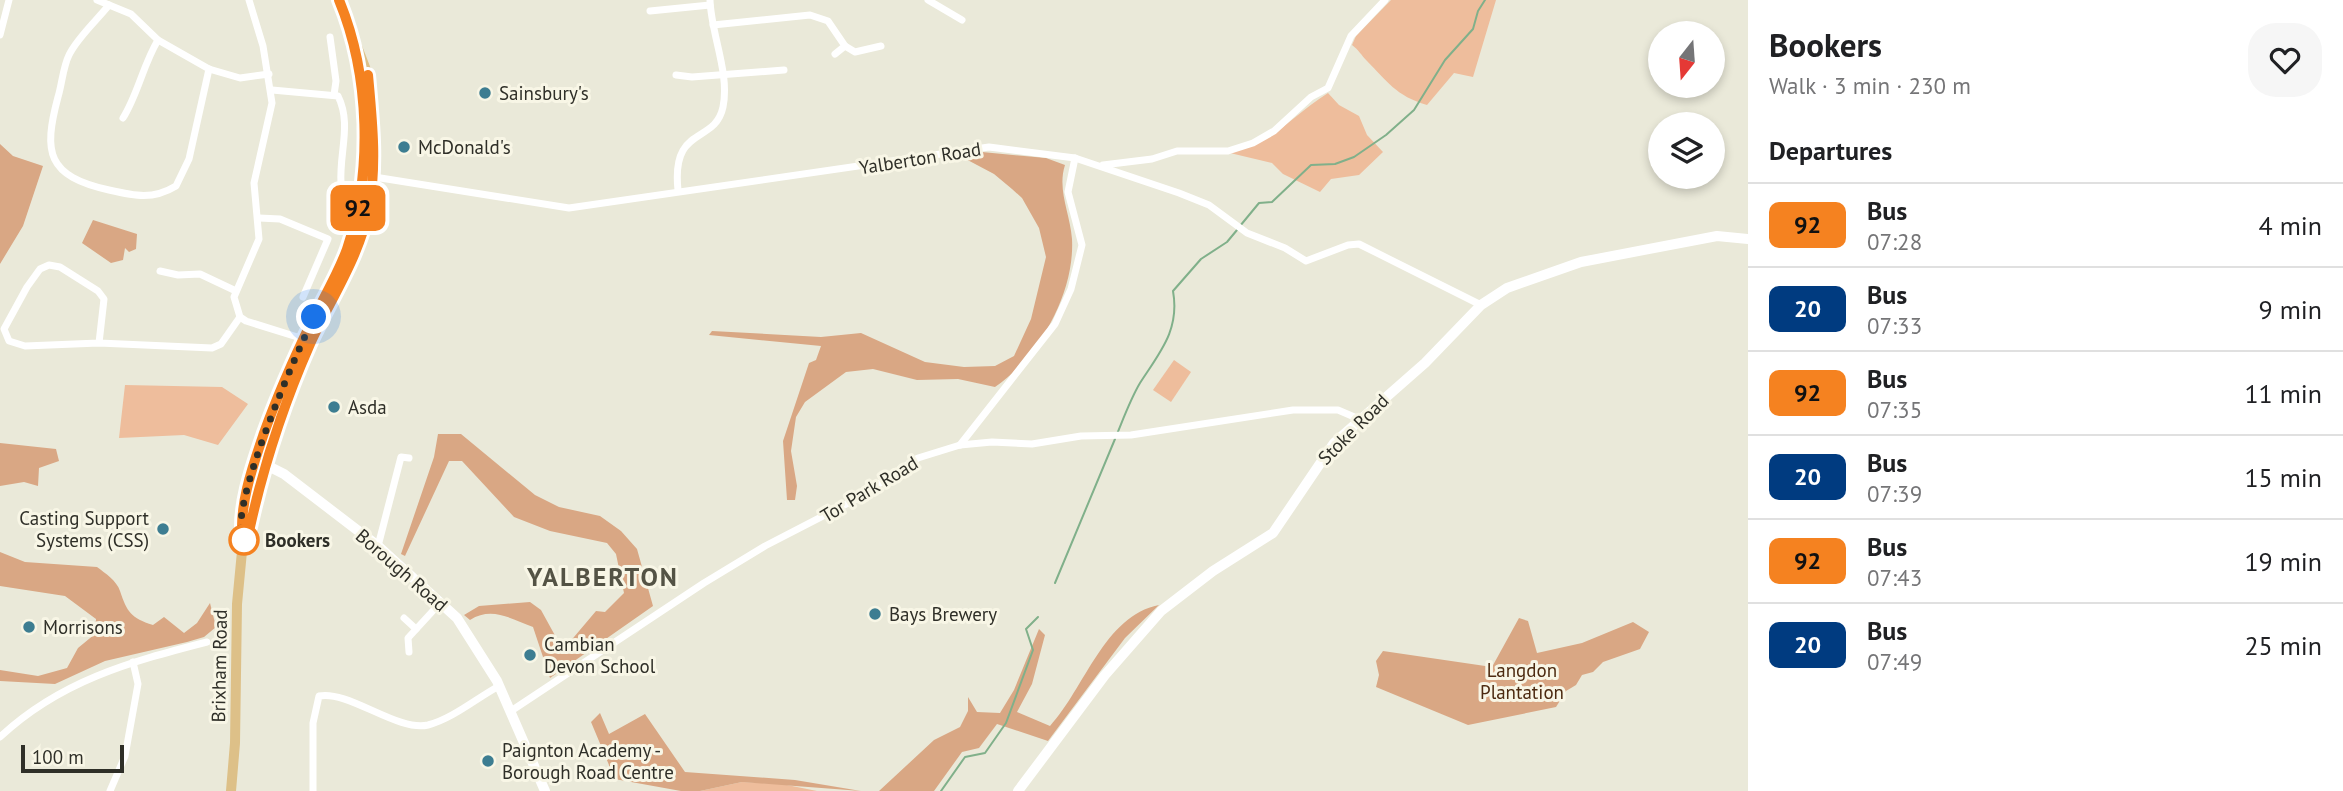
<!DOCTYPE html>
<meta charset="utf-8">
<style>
:root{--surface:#fff;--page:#f6f6f6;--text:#202124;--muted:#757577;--line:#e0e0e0}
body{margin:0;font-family:"PT Sans",sans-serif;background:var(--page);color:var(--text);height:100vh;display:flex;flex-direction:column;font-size:26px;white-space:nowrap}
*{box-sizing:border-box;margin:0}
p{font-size:23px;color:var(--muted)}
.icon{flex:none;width:38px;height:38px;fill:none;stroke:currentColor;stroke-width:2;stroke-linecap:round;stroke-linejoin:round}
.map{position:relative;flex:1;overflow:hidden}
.sheet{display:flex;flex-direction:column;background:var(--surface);width:595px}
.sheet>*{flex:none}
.badge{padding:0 14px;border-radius:10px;font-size:24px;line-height:46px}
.needle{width:46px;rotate:197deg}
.controls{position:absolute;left:1648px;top:21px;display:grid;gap:14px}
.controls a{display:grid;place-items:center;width:77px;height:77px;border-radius:50%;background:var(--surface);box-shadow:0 4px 10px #0003;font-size:35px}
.scale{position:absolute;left:21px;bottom:18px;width:103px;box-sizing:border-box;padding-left:7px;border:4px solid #2f2f28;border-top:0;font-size:19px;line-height:24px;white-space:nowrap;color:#2f2f28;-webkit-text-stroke:5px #f8f6e6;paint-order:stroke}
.you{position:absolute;width:35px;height:35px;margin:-18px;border:5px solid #fff;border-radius:50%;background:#1a73e8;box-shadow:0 0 0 10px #1a73e833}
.map>.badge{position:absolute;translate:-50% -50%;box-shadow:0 0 0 4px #fff}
h2{padding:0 21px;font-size:26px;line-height:63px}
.round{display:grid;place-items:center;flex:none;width:74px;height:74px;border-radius:28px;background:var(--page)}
.summary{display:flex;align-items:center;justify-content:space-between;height:119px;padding:0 21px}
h1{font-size:33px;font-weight:700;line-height:52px}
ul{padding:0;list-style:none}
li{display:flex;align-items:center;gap:21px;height:84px;padding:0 21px;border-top:2px solid var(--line)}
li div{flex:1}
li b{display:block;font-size:26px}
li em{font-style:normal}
li .badge{min-width:77px;font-weight:700;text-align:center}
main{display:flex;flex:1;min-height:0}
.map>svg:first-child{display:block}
.green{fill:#eebd9c}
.forest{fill:#d9a784}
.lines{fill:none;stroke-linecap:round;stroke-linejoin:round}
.stream{stroke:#80b08a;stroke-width:2}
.street{stroke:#fff;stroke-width:7}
.secondary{stroke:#fff;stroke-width:10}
.primary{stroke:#ddc088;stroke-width:10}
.line-casing{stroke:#fff;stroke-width:16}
.line{stroke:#f58220;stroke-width:10}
.walk{stroke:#2f2f28;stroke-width:7;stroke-dasharray:0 12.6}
.poi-dot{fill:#3d7d91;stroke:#f8f6e6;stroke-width:2.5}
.stop-dot{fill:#fff;stroke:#f58220;stroke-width:3.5}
.labels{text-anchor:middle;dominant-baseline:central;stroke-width:6;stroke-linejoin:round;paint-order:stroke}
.poi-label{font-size:19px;fill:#2f2f28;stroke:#f8f6e6;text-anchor:start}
.street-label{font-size:19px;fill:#2f2f28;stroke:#f8f6e6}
.stop-label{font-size:19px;font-weight:bold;fill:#2f2f28;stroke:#f8f6e6;text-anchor:start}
.park-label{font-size:19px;fill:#4c2a10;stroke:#f8f6e6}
.district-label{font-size:26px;font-weight:bold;letter-spacing:2px;fill:#545345;stroke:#f8f6e6}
</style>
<main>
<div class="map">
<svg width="1748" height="791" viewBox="0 0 1748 791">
<rect width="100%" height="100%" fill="#eae9d9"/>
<g class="green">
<path d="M1391,0H1496L1473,77L1454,73L1427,105C1396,96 1387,81 1367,61C1361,55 1359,50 1352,45L1356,36Z"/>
<path d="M1328,93L1339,105L1359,116L1367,135L1383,152L1359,175L1331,179L1320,192L1283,174L1272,163L1230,153C1277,140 1289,118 1328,93Z"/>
<path d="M1174,360L1191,372L1171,402L1153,390Z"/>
<path d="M125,385L222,387L248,404L218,445L184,435L119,438Z"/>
<path d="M742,782L782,784L817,791H700Z"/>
</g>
<g class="forest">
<path d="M0,144L13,156L43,166L23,226L0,264Z"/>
<path d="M982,152L1046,158L1065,165C1057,190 1070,213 1072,239C1075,293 1039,357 995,387L958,379L917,380L873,369L846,372L805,402L796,417L791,451L797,486L795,500H787L783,441L809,363L816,360L821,346L709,335L712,331L821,337L861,333L925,362L964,367L995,366L1014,356L1031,319L1046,257L1039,228L1022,198L1012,189L994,174L960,156Z"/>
<path d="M93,220L137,234L136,249L129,252L125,248L123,260L111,263L82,243Z"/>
<path d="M438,434H461L535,495L559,507L600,516L621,531L637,549L653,606L550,678L533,627C511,619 492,606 470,620L464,615L479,606L530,602L541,610L563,650L596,611L605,612L624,593L616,554L607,543L550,531L514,517L462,461H449L405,556L401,554L434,457Z"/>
<path d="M0,443L56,449L59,461L39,468L38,486L24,482L0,486Z"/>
<path d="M0,552L25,562L97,567C105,573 117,581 120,591C127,612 131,618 153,625L164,617L184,633L197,623L210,603L216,627L204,637L187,642L105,661L55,684L0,681V670L38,676L67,668L78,648L95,634L96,619L65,596L0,586Z"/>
<path d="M1159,605L1125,638L1048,741L997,724L979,748L962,752L934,791H879L934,740L960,727L968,711V697L977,712L1000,713L1014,690L1039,629L1045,635L1032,684L1017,712L1050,726C1085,688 1104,616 1159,605Z"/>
<path d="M1519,618L1528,621L1537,653L1582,643L1633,622L1649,632L1640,649L1603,662L1593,672L1582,675L1576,685L1566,691L1556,707L1468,725L1376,687L1379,675L1376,661L1383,651L1492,667Z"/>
<path d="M600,713L609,734L645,714L685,772L795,780L861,791L742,782L700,791H681L609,778V765L591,722Z"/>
</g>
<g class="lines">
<g class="stream">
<path d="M1240,226L1259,203L1272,202L1311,165L1335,164L1354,157L1386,135L1414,110L1445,60L1473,29L1478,11L1485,0"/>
<path d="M1117,434C1124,417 1131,398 1140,383C1160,352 1180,330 1173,291L1201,259L1227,242L1237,230"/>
<path d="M1055,583L1115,439"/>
<path d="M941,791L965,757L985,753L1006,723L1033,650L1026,629L1038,617"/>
</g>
<g class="street">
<path d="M97,0L131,14L158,40L209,69L240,78L269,74"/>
<path d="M249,0L263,46L272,103L254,183L259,239L234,297L240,317L246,321L307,340"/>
<path d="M928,0L962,20"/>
<path d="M109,5C97,20 77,38 69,55C63,67 62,84 58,97C43,153 47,176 109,190C135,196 153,200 176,186L189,159L209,69"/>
<path d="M650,11L710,5"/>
<path d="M713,25L810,15L828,21L845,46L835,54"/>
<path d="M0,35L9,0"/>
<path d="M330,37L336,81L334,95"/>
<path d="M845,46L855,52L881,46"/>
<path d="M676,75L692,77L784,70"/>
<path d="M272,90L338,96C352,124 339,153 341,183"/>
<path d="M123,118C138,94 143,65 158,40"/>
<path d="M1103,165L1152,159L1177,151H1228L1253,143L1274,131L1311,97L1328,88L1351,36L1385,0"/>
<path d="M368,176L569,208L989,147L1075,158L1179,193L1209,205L1247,233L1285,248L1306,261L1348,245L1359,244L1481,305"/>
<path d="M678,190C671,124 715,145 723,107C730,73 711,34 710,0"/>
<path d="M259,218L280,219L328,239L303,297"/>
<path d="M160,271L178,275L200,274L236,291"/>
<path d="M99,343L104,299L98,291L60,267L49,265L40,269L27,287L4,329L9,341L25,346L99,343L212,348L221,344L240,317"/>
<path d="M960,445L1055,324L1071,289L1082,245L1068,192L1075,158"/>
<path d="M378,546L401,457L409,458"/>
<path d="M404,618L416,629"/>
<path d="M409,652L408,638L441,602"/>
<path d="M511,711L704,583L765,546L856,499L918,458L960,445L992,442L1032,444L1081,436L1131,435L1293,410H1338L1359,419"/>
<path d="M0,737C60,681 129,662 207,642"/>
<path d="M110,791L125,756L138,684L133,662"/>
<path d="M313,791V723L319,696C349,690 397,732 428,725C452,719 477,698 499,686"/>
</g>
<g class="secondary">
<path d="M256,460L284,474L378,546L457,618L497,681L545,791"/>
<path d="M1018,791L1105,675L1161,611L1213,571L1273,533L1334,443L1425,363L1481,305L1507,288L1581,262L1717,236L1748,239"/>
</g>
<g class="primary">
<path d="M243,541L250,527L289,393L325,312L348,272L369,207L373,134L368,75L339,0"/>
<path d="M231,791L235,743L237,604L243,541L241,526L261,442L280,389L339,268L356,220L364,176L359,58"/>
</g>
</g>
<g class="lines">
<g class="line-casing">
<path id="line" d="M339,0C370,75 373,172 347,249C338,274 324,297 312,321C294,358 278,394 264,433C253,465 238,507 243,541L250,527C264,464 284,403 310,344C331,298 359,258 369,208C377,164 372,119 368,75"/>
</g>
<use href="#line" class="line"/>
<path class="walk" d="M244,540C225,514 297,352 314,317"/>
</g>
<g class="poi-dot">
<circle cx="485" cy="93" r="7"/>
<circle cx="404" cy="147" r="7"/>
<circle cx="334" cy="407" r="7"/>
<circle cx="163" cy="529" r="7"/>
<circle cx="875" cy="614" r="7"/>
<circle cx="29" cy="627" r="7"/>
<circle cx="530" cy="655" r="7"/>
<circle cx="488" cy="761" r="7"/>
</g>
<circle class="stop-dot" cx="244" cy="540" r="14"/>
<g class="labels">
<g class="poi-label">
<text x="499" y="93">Sainsbury's</text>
<text x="418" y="147">McDonald's</text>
<text x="348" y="407">Asda</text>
<text x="149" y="518" text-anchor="end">Casting Support<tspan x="149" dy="22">Systems (CSS)</tspan></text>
<text x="889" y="614">Bays Brewery</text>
<text x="43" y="627">Morrisons</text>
<text x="544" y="644">Cambian<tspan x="544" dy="22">Devon School</tspan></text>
<text x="502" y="750">Paignton Academy -<tspan x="502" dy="22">Borough Road Centre</tspan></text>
</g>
<g class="street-label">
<text transform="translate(920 158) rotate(-9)">Yalberton Road</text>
<text transform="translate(1353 429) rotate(-45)">Stoke Road</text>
<text transform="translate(869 489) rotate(-31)">Tor Park Road</text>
<text transform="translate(402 570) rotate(41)">Borough Road</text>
<text transform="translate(219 666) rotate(-89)">Brixham Road</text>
</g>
<g class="stop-label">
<text x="265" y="540">Bookers</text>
</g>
<g class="park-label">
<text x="1522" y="670">Langdon<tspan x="1522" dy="22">Plantation</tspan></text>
</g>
<g class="district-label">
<text x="603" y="576">YALBERTON</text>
</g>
</g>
</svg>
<div class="controls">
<a><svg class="needle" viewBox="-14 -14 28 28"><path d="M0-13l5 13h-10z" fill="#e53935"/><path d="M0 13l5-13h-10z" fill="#757577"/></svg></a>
<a><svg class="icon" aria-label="layers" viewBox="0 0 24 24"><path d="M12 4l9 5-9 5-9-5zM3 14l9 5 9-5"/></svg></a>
</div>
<div class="scale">100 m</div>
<div class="you" style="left:314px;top:317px"></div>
<b class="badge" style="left:358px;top:208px;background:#f58220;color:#111">92</b>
</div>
<section class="sheet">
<div class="summary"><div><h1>Bookers</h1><p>Walk · 3 min · 230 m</p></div><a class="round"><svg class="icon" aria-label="heart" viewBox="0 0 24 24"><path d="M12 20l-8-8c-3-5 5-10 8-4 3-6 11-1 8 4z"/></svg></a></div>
<h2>Departures</h2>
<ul>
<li><span class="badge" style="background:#f58220;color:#111">92</span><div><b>Bus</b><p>07:28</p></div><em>4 min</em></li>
<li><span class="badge" style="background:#003b80;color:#fff">20</span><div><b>Bus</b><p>07:33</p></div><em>9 min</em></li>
<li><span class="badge" style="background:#f58220;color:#111">92</span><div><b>Bus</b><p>07:35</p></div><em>11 min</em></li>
<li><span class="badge" style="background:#003b80;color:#fff">20</span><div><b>Bus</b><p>07:39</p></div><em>15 min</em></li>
<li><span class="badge" style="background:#f58220;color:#111">92</span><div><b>Bus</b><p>07:43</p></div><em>19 min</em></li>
<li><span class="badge" style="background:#003b80;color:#fff">20</span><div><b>Bus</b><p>07:49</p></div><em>25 min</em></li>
</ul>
</section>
</main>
